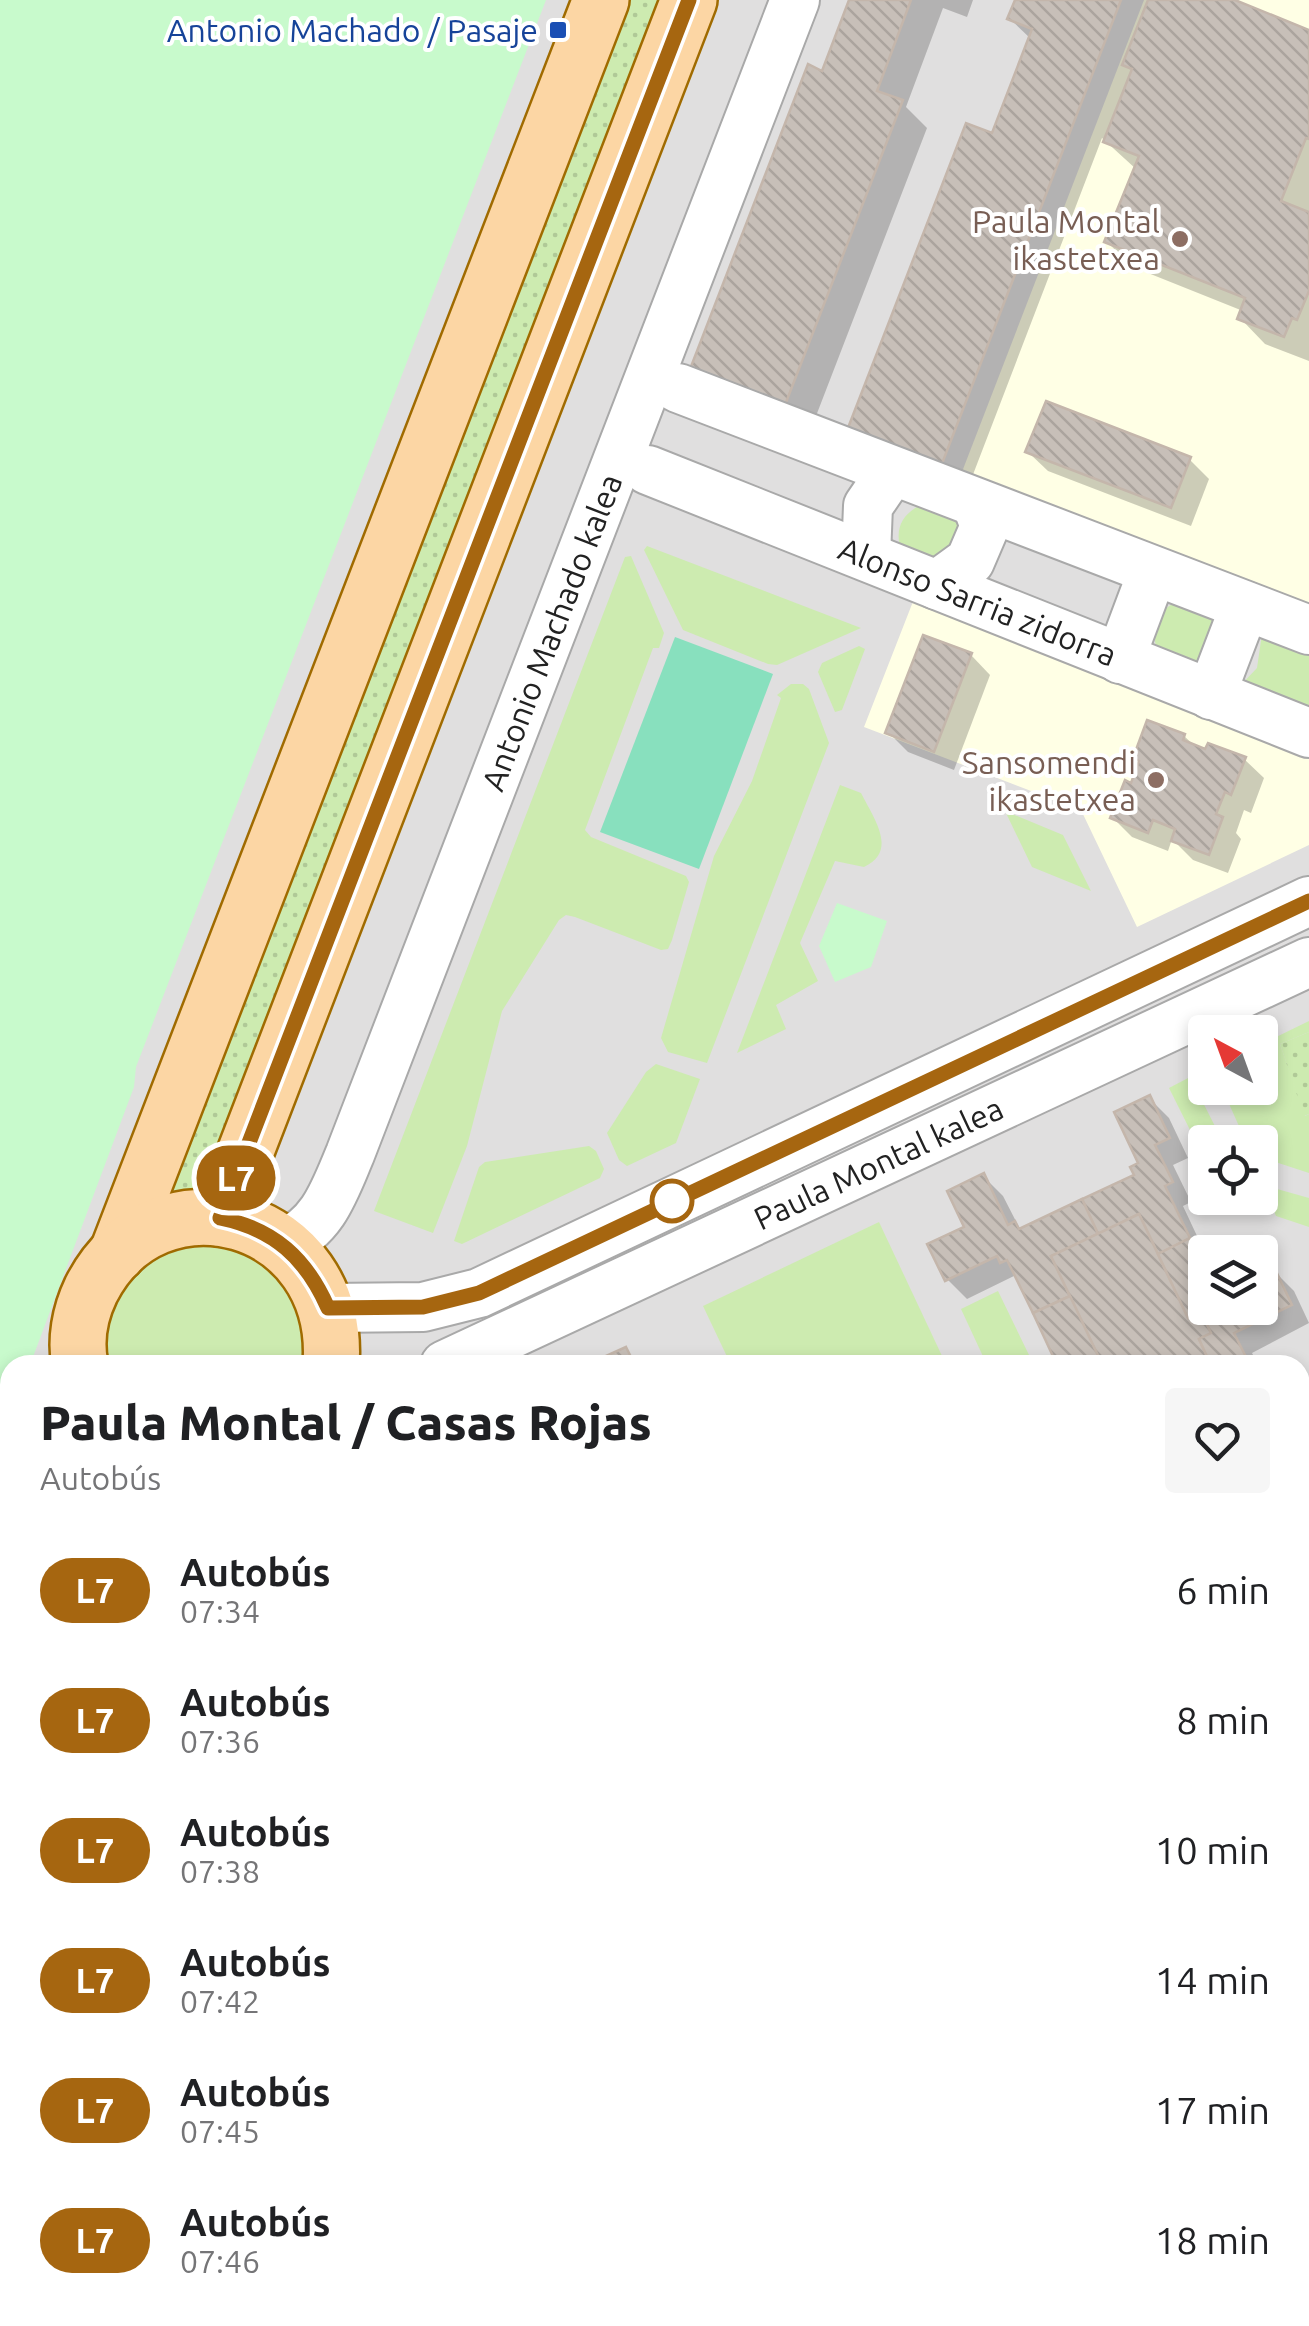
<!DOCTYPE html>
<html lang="es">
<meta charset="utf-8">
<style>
:root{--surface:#fff;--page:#f6f6f6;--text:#202124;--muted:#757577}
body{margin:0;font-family:Ubuntu,sans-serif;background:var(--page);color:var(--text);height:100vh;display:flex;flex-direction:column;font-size:38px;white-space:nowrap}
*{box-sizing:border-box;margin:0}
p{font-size:32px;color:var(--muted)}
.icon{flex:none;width:55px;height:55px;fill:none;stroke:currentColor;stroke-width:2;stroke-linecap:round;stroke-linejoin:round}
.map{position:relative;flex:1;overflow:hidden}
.side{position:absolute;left:0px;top:1355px;width:1310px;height:972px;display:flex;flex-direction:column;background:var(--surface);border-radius:30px 30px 0 0;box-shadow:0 5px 15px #0003}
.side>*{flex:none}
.badge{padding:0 20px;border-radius:32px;font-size:35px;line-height:65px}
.needle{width:65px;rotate:319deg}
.controls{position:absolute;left:1188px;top:1015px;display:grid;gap:20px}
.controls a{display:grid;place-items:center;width:90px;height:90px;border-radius:10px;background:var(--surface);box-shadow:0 5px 15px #0003;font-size:50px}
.map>.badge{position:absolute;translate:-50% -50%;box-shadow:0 0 0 5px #fff}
.round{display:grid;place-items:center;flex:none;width:105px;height:105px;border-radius:10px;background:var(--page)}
.head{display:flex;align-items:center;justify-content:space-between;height:170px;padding:0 40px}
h1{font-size:48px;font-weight:800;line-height:75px}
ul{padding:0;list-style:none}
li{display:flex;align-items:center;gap:30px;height:130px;padding:0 40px}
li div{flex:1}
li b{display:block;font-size:38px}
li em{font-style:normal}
li .badge{min-width:110px;font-weight:700;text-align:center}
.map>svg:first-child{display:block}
.residential{fill:#e0dfdf;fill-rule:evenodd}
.education{fill:#ffffe5}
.grass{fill:#cdebb0}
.park{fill:#c8facc}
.garden{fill:url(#garden-dots)}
.pitch{fill:#88e0be}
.shadow{fill:#0003}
.building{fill:url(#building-back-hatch);stroke:#c4b6ab;stroke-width:2.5}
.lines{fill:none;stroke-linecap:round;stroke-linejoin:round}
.minor-casing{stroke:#a9a9a9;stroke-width:52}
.major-casing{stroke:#a06b00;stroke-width:60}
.minor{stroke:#fff;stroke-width:48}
.major{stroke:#fcd6a4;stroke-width:55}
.line-casing{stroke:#fff;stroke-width:22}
.line{stroke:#a66610;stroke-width:15}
.transit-dot{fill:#1a4fb4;stroke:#fff;stroke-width:4}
.education-dot{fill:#8d6e63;stroke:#fff;stroke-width:4}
.stop-dot{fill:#fff;stroke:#a66610;stroke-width:5}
.labels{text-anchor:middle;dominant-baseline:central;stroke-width:8;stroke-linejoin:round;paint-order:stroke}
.transit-label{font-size:32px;fill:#164399;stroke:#fff;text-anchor:end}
.education-label{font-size:32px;fill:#785e54;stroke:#fff;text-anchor:end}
.street-label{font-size:32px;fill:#222;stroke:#fff}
</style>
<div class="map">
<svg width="1309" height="2326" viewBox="0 0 1309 2326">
<defs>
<pattern id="garden-dots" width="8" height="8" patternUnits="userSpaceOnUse" patternTransform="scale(2.5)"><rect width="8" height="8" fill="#cdebb0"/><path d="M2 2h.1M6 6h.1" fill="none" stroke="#b0c997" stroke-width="1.8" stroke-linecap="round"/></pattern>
<pattern id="building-back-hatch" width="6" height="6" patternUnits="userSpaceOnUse" patternTransform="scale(2.5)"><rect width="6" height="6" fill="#c7bfb8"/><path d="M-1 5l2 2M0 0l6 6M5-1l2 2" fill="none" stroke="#aba49e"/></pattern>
</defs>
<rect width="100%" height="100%" fill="#f2efe9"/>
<path class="residential" d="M0,0H1309V2326H0ZM1205,1032H1260V1088H1205ZM1205,1142H1260V1198H1205ZM1205,1252H1260V1308H1205ZM10,1365H1300V2318H10Z"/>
<g class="education">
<path d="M1144,0H1309V610L960,477Z"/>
<path d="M914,599L1309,750V845L1137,927L1081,810L864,727Z"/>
</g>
<g class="grass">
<path d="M923,504L957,518L963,530L948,564L903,555C893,532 900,514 923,504Z"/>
<path d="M647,546L861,628L777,665L768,664L683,630L644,550Z"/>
<path d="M631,556L664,633L659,648H653L585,830L591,837L686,876L689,882L672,940L668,949L661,950L575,917L566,915L559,920L502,1011L467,1146L433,1233L374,1211L625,557Z"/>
<path d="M1179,601L1213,615L1218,627L1204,660L1192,665L1158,652C1149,628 1156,610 1179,601Z"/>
<path d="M1263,627L1309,645V716L1238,688L1257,668Z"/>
<path d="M859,646L865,649L842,710L835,712L818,672L822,663Z"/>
<path d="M791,684H803L809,689L829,743L707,1063L668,1052L661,1038L714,856L752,781L781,698L777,695Z"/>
<path d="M840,785L861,793C873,817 899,851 864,867L835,861L800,943L818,981L776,1005L786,1029L737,1053Z"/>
<path d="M1005,811L1063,835L1091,891L1032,867Z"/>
<path d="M1309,1021V1032L1280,1044L1305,1116L1309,1114V1173L1260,1157V1142H1246L1222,1088H1260V1045Z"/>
<path d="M656,1064L700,1079L676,1143L627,1166L619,1160L607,1133L646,1072Z"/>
<path d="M1190,1077L1223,1142H1205V1160L1169,1088Z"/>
<path d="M589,1146L596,1151L604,1169L600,1178L462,1244L454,1241L479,1167L485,1162Z"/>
<path d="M1263,1185L1309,1198V1227L1276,1216Z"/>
<path d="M879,1222L943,1358L928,1365H731L703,1306Z"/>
<path d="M199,1245L239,1250L274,1270L299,1302L307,1365H104L107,1316L127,1281L159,1256Z"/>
<path d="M998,1291L1030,1357L1014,1365H987L961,1309Z"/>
<path d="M10,1574V1716L0,1741V1600Z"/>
<path d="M10,1871V2013L0,1991V1906Z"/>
<path d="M149,2318H284L292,2326H150Z"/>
</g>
<g class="park">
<path d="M0,0H546L136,1067L134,1087L30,1365H10V1417L0,1443Z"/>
<path d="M837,903L887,921L871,967L835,982L819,946Z"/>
</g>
<g class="garden">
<path d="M614,0H669L207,1204L150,1214Z"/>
<path d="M1309,1032V1114L1304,1116L1280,1044Z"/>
</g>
<path class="pitch" d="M675,637L773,674L699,869L600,832Z"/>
<g class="shadow">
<path d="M852,0H973L967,17L943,8L906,107L927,128L811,429L716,402L823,74Z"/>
<path d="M1017,0H1228L1309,33V361L1265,344L1240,318L1243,311L1133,267L1107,242L1136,169L1102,138L964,498L906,476L993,136L1031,39L1010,19Z"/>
<path d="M1028,452L1189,459L1209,479L1191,526L1048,471Z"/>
<path d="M971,655L990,675L954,770L908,752L888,732Z"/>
<path d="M1184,736L1197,748L1244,759L1264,778L1251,813L1244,810L1236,833L1241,839L1228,873L1193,860L1172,839L1168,851L1132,837L1113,818L1132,786Z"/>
<path d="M1149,1098L1169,1118L1188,1158L1173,1165L1191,1202L1183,1206L1205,1253V1308H1260V1279L1275,1272L1294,1291L1309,1323L1252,1353L1258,1365H1060L1016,1275L967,1299L947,1279L983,1176L1003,1196L1021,1231L1137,1176Z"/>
<path d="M1309,1775V1878L1300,1885V1782Z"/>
<path d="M1309,2147V2246L1300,2227V2166Z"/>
<path d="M942,2318H1089L1093,2326H946Z"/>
<path d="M1180,2318H1266L1271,2326H1184Z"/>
</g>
<g class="building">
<path d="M849,0H911L877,91L903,100L785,405L687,377L808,64L822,71Z"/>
<path d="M1015,0H1121L938,474L848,428L966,123L992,133L1032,29L1007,19Z"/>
<path d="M1148,0H1235L1309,30V139L1306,138L1281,201L1309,212V291L1297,320L1292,318L1284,337L1237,319L1245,298L1104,242L1139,156L1103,142L1132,69L1122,65Z"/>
<path d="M1046,401L1191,457L1171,508L1025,452Z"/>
<path d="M923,635L972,653L934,752L885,733Z"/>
<path d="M1147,720L1185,734L1183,740L1205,749L1208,743L1246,757L1231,795L1225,792L1216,814L1223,817L1209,855L1171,841L1175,829L1153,820L1148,833L1110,818L1125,780L1131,783L1139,761L1133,758Z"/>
<path d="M1150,1095L1170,1138L1155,1145L1173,1182L1165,1186L1190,1238L1158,1254L1139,1214L1098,1234L1082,1199L1134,1175L1130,1167L1138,1163L1114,1112Z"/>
<path d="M984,1173L1008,1225L1015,1221L1019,1229L1082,1199L1098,1234L1051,1256L1070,1296L1033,1313L1007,1260L1000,1263L997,1256L945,1281L927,1244L964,1227L947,1191Z"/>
<path d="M1139,1214L1188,1318L1201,1311L1211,1333L1199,1339L1211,1365L1092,1364L1100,1360L1051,1256Z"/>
<path d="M1190,1238L1205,1271V1308H1260V1276L1275,1269L1292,1305L1234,1333L1250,1365H1211L1199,1339L1211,1333L1201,1311L1188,1318L1158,1254Z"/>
<path d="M1070,1296L1100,1360L1093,1365H1057L1033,1313Z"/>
<path d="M626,1347L635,1365H588V1364Z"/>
<path d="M1309,1440V1526L1300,1507V1444Z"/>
<path d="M1309,1772V1843L1300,1851V1779Z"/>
<path d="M1300,2161L1309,2165V2252L1300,2233Z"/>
<path d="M939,2318H1065L1069,2326H943Z"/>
<path d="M1178,2318H1247L1229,2326H1181Z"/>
</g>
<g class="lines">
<g class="minor-casing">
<g id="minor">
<path d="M678,388L1309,630"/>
<path id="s1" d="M648,470L1309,733"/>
<path d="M866,556L868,506L892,471"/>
<path d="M937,585L970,561L985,526L976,503"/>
<path d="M1120,659L1153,571"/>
<path d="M1211,695L1245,606"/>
<path id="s2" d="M283,1244C323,1227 334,1192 350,1154L795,0"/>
<path d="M328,1308L423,1307L479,1293L1309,901"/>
<path id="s3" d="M445,1365L1309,962"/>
<path d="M1300,1988L1309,1991"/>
<path d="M338,2318L346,2326"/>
<path d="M1297,2318L1301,2326"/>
<path d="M566,2326L572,2318"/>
</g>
</g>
<g class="major-casing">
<g id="major">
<path d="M220,1218L689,0"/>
<path d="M117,1254L601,0"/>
<path d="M80,1365C75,1340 80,1313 91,1290C156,1162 342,1213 331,1365"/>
<path d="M0,1558L10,1531"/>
<path d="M1300,1582L1309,1577"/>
<path d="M1300,1624L1309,1620"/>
<path d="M0,1786L10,1759"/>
<path d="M0,2076L10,2088"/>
<path d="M0,2280L10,2259"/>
</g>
</g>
<use href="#minor" class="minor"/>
<use href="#major" class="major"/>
</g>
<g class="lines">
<g class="line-casing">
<path id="line" d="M689,0L220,1218C274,1229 306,1258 328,1308L423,1307L479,1293L1309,901"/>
</g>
<use href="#line" class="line"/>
</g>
<rect class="transit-dot" x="548" y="20" width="20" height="20" rx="5"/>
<g class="education-dot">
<circle cx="1180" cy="239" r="10"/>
<circle cx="1156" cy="780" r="10"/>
</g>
<circle class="stop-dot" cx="672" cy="1201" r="20"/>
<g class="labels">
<g class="transit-label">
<text x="538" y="30">Antonio Machado / Pasaje</text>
</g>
<g class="education-label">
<text x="1160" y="221">Paula Montal<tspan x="1160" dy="37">ikastetxea</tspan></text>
<text x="1136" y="762">Sansomendi<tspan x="1136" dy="37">ikastetxea</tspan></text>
</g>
<g class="street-label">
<text stroke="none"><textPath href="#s1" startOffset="355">Alonso Sarria zidorra</textPath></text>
<text stroke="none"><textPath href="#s2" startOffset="675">Antonio Machado kalea</textPath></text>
<text stroke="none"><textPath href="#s3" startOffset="478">Paula Montal kalea</textPath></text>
</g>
</g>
</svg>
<div class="controls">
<a><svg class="needle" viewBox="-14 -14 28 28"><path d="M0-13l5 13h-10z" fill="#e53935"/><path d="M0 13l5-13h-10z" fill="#757577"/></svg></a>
<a><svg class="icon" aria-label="locate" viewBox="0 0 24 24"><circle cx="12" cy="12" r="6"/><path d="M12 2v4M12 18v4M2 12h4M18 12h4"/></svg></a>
<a><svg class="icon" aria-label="layers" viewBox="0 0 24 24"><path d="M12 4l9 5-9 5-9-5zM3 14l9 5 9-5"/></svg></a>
</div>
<b class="badge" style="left:236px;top:1178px;background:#a66610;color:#fff">L7</b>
<section class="side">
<div class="head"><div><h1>Paula Montal / Casas Rojas</h1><p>Autobús</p></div><a class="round"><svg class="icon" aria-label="heart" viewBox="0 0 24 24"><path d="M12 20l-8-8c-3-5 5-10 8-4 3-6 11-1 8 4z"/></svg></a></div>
<ul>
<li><span class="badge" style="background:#a66610;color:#fff">L7</span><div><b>Autobús</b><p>07:34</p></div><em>6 min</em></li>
<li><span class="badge" style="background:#a66610;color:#fff">L7</span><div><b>Autobús</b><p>07:36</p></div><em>8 min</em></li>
<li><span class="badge" style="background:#a66610;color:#fff">L7</span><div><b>Autobús</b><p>07:38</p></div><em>10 min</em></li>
<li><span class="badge" style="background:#a66610;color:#fff">L7</span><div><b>Autobús</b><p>07:42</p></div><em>14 min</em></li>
<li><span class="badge" style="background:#a66610;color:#fff">L7</span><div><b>Autobús</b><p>07:45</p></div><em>17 min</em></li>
<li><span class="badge" style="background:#a66610;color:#fff">L7</span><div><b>Autobús</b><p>07:46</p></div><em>18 min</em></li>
</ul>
</section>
</div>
